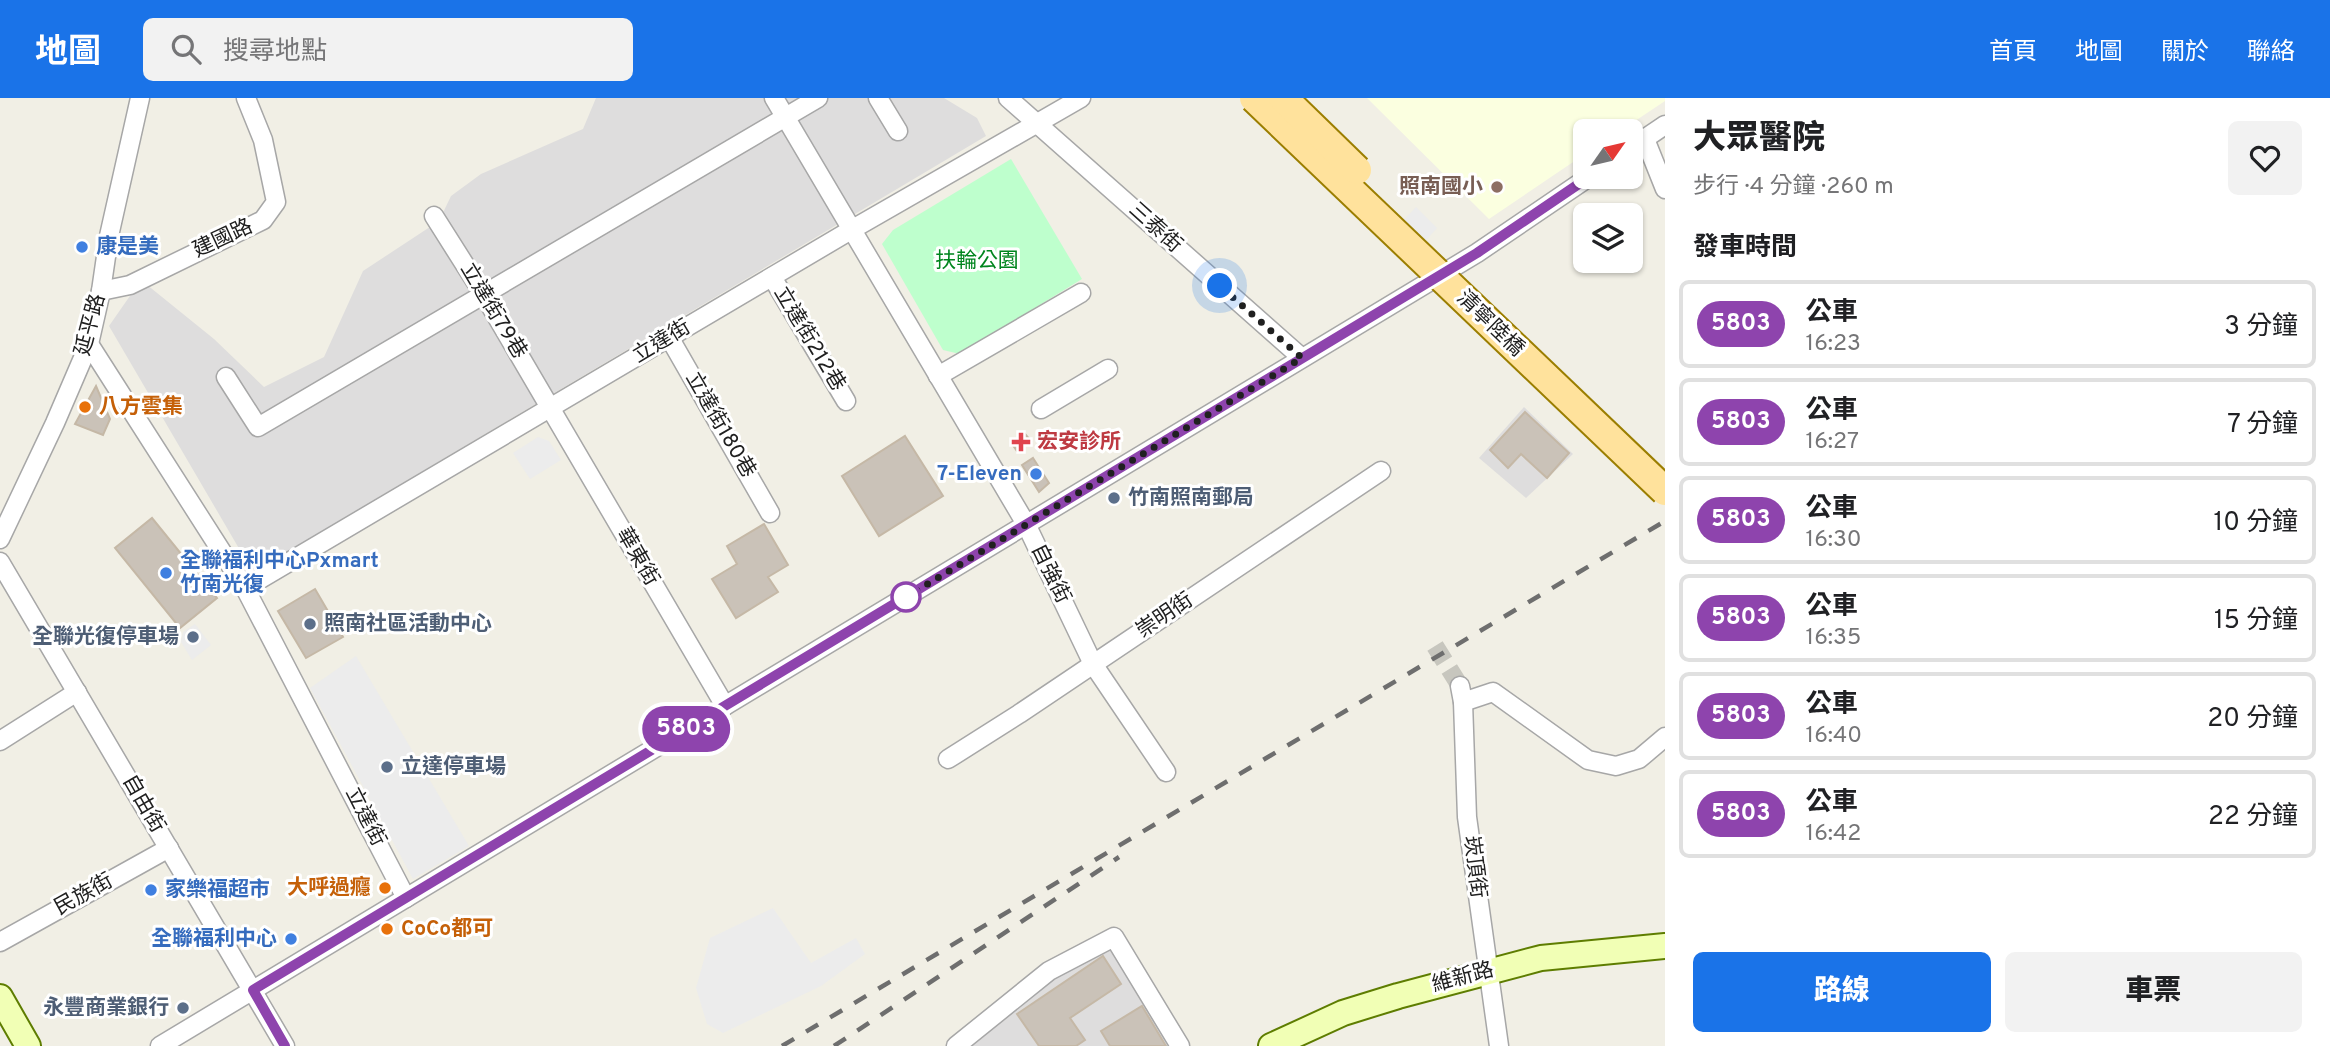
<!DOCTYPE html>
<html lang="zh-TW">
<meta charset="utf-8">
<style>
:root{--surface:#fff;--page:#f2f2f2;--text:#202124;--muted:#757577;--line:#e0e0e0;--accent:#1a73e8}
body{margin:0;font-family:Overpass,"Noto Sans TC",sans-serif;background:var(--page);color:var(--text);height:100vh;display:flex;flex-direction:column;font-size:26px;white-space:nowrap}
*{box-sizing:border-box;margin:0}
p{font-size:23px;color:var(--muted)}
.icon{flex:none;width:38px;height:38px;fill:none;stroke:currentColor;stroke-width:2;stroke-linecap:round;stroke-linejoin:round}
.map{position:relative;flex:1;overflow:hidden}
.side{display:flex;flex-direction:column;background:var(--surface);width:665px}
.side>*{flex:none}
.badge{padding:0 14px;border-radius:23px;font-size:24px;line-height:46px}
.needle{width:46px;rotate:56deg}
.buttons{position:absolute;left:1573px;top:21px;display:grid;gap:14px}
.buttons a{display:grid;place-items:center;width:70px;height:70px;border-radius:10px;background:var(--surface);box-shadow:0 2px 5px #0004;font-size:35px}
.you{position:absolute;width:35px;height:35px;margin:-18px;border:5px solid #fff;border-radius:50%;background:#1a73e8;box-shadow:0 0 0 10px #1a73e833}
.map>.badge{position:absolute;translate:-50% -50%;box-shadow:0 0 0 4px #fff}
h2{padding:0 28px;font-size:26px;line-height:63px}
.round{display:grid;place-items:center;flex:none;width:74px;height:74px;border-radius:10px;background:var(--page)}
.head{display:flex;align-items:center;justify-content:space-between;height:119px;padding:0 28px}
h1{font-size:33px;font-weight:800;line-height:52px}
.action{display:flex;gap:14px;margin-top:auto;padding:14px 28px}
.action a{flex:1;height:80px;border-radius:10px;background:var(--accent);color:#fff;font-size:28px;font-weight:800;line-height:80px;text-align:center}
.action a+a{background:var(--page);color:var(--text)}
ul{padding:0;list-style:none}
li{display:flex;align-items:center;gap:21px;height:88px;margin:0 14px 10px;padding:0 14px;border:4px solid var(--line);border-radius:10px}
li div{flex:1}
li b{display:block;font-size:26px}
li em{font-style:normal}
li .badge{min-width:77px;font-weight:700;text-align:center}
header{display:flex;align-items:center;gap:42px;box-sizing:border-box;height:98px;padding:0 35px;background:var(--accent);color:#fff}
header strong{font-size:33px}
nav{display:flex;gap:38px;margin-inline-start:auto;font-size:24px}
.search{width:490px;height:63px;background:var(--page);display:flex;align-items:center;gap:18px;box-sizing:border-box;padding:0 24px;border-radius:10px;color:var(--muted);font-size:26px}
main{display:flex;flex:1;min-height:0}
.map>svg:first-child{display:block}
.residential{fill:#dedddd}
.education{fill:#fbffe0}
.park{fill:#beffcd}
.parking{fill:#ececec}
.building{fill:#cac2b8;stroke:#c5b8a6;stroke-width:2}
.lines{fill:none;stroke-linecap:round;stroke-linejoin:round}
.street-tunnel{stroke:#c7c6be;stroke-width:18;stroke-dasharray:18 9;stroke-linecap:butt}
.street-casing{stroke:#a7a7a7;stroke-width:21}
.secondary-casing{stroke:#5e7d00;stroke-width:28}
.street{stroke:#fff;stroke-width:18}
.secondary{stroke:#f1ffb5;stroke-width:24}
.rail{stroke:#6e6e6e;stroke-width:4.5;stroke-dasharray:14 14;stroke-linecap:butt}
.primary-bridge-casing{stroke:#9b7e00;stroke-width:32;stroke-linecap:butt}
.primary-bridge{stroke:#ffe29c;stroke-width:28}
.line-casing{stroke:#fff;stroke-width:16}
.line{stroke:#8e44ad;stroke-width:10}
.walk{stroke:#202020;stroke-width:7;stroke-dasharray:0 12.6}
.education-dot{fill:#8d6e63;stroke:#fff;stroke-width:2.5}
.shop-dot{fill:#3f7fe0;stroke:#fff;stroke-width:2.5}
.food-dot{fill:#e8710a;stroke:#fff;stroke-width:2.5}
.health-dot{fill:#e0444e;stroke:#fff;stroke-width:2.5}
.service-dot{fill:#5c6f8a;stroke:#fff;stroke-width:2.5}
.stop-dot{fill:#fff;stroke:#8e44ad;stroke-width:3.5}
.labels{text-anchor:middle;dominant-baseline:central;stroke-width:6;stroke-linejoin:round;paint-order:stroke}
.education-label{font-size:21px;font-weight:bold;fill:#785e54;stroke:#fff;text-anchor:end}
.street-label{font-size:21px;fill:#202020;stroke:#fff}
.shop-label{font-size:21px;font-weight:bold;fill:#366cbe;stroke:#fff;text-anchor:start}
.park-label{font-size:21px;fill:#01851e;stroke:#fff}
.food-label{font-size:21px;font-weight:bold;fill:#c56008;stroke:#fff;text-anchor:start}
.health-label{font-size:21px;font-weight:bold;fill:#be3a42;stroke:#fff;text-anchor:start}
.service-label{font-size:21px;font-weight:bold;fill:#4e5e75;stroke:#fff;text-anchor:start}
</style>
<header>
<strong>地圖</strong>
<div class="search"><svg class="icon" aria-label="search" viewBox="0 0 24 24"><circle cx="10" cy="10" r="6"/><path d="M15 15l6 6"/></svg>搜尋地點</div>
<nav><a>首頁</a><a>地圖</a><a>關於</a><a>聯絡</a></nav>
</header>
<main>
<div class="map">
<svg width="1665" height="948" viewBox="0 0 1665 948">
<rect width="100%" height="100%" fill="#f1efe5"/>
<g class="residential">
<path d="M596,0H944L977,20L986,38L262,469L251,471L109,228L141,182L214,241L264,289L324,259L363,173L439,123L451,98L481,76L583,31Z"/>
<path d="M1524,309L1573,356L1526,400L1479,360Z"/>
<path d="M1103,850L1114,853L1175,948H965L1045,882Z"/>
</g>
<path class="education" d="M1367,0H1665V3L1620,33H1586L1585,56L1489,121Z"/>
<path class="park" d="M1011,61L1082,181L960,256L943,252L882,146L893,132Z"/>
<g class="parking">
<path d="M1416,109L1437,130L1409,161L1386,141Z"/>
<path d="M538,339L549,343L561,362L530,381L513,355Z"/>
<path d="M195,526L211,547L192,562L181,544L183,534Z"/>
<path d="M356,558L469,748L413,781L310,590Z"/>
<path d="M773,810L811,865L856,840L865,856L821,888L723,935L707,926L696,890L710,840Z"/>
</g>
<g class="building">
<path d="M96,288L110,321L103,337L75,326Z"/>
<path d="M1525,314L1569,355L1547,380L1521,356L1508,370L1490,352Z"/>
<path d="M1025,336L1031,343L1017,353L1012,346Z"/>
<path d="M905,338L943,398L879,438L842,378Z"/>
<path d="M1033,360L1049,385L1039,394L1022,367Z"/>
<path d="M152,420L217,500L180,530L115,450Z"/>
<path d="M764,426L788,467L768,479L778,494L736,520L712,481L737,466L727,448Z"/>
<path d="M315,491L343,539L306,560L278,513Z"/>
<path d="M1103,858L1121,886L1070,920L1085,942L1076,948H1039L1017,916Z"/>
<path d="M1142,908L1166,948H1110L1101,933Z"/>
</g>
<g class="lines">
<path class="street-tunnel" d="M1435,548L1460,588"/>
<g class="street-casing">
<g id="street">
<path d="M774,0L1026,426L1093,566L1166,674"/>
<path d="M878,0L898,33"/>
<path d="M1008,0L1302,260"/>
<path d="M1645,41L1665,91"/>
<path d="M1631,50L1665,27"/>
<path d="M434,118L484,197L725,608"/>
<path d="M772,179L846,303"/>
<path d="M101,193L130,187L263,122L276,104L263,42L246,0"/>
<path d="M669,239L770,415"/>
<path d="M89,246L245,490L406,800"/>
<path d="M938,278L1081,195"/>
<path d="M226,279L258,329L818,0"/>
<path d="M1041,311L1108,271"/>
<path d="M0,441L55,325L89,246L101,193L109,138L140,0"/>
<path d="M0,464L285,948"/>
<path d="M245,490L851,132L1081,0"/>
<path d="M1460,588L1463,604L1467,719L1499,948"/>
<path d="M1463,604L1493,594L1588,662L1616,668L1639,661L1665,639"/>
<path d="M0,643L77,594"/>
<path d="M948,661L1019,616L1381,373"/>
<path d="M0,844L169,750"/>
<path d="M160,948L1477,155L1589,79"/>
<path d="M956,948L1049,873L1114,839L1180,948"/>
</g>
</g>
<g class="secondary-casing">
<g id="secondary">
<path d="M0,899L28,948"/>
<path d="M1271,948L1343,915L1398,898L1541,860L1665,848"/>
</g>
</g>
<use href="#street" class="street"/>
<use href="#secondary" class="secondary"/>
<g class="rail">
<path d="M782,948L1665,423"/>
<path d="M834,948L1119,759"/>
</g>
<g class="primary-bridge-casing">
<g id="primary-bridge">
<path d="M1254,0L1665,393"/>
<path d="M1283,0L1357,72"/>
</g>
</g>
<use href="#primary-bridge" class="primary-bridge"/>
</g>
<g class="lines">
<g class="line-casing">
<path id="line" d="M285,948L253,892L1477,155L1589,79"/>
</g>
<use href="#line" class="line"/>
<path class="walk" d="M906,499L1302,260L1220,188"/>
</g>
<circle class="education-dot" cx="1497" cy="89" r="7"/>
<g class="shop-dot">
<circle cx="82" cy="149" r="7"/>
<circle cx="1036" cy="376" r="7"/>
<circle cx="166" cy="475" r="7"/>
<circle cx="151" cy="792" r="7"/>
<circle cx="291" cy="841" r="7"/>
</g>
<g class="food-dot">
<circle cx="85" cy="309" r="7"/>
<circle cx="385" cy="790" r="7"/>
<circle cx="387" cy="831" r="7"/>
</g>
<path class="health-dot" d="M1017.5 333.5h7v7h7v7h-7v7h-7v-7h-7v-7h7z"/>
<g class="service-dot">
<circle cx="1114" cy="400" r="7"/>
<circle cx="310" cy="526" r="7"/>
<circle cx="193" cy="539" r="7"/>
<circle cx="387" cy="669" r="7"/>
<circle cx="183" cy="910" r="7"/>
</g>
<circle class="stop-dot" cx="906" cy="499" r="14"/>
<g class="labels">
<g class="education-label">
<text x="1483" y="89">照南國小</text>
</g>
<g class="street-label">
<text transform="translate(1155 130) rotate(42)">三泰街</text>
<text transform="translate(223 141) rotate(-25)">建國路</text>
<text transform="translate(493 213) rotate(59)">立達街79巷</text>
<text transform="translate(1490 226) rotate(44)">清寧陸橋</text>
<text transform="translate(91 227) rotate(-75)">延平路</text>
<text transform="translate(809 241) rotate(59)">立達街212巷</text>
<text transform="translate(662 244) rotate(-31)">立達街</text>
<text transform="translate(720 327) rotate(60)">立達街180巷</text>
<text transform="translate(637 459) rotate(60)">華東街</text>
<text transform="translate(1050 476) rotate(64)">自強街</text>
<text transform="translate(1165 518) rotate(-34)">崇明街</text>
<text transform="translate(143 706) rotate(60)">自由街</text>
<text transform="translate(365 719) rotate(63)">立達街</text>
<text transform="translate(1474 769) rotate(83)">崁頂街</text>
<text transform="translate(84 797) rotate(-29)">民族街</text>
<text transform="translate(1463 880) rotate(-15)">維新路</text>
</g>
<g class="shop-label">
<text x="96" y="149">康是美</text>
<text x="1022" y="376" text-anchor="end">7-Eleven</text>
<text x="180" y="463">全聯福利中心Pxmart<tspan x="180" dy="24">竹南光復</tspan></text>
<text x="165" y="792">家樂福超市</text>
<text x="277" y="841" text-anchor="end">全聯福利中心</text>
</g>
<g class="park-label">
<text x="977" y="163">扶輪公園</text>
</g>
<g class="food-label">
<text x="99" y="309">八方雲集</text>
<text x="371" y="790" text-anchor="end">大呼過癮</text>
<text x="401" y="831">CoCo都可</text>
</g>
<g class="health-label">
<text x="1037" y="344">宏安診所</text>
</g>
<g class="service-label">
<text x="1128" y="400">竹南照南郵局</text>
<text x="324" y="526">照南社區活動中心</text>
<text x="179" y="539" text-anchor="end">全聯光復停車場</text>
<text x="401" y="669">立達停車場</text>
<text x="169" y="910" text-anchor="end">永豐商業銀行</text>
</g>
</g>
</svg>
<div class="buttons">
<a><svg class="needle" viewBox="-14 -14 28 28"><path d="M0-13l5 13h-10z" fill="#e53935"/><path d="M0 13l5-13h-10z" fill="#757577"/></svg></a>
<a><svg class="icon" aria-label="layers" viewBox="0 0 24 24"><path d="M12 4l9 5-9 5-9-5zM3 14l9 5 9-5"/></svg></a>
</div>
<div class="you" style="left:1220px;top:188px"></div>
<b class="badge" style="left:686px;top:631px;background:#8e44ad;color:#fff">5803</b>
</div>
<section class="side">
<div class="head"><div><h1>大眾醫院</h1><p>步行 · 4 分鐘 · 260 m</p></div><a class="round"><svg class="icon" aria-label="heart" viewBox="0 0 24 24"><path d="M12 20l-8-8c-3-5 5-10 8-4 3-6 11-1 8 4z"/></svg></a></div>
<h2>發車時間</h2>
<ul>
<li><span class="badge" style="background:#8e44ad;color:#fff">5803</span><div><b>公車</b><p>16:23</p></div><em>3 分鐘</em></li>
<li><span class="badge" style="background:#8e44ad;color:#fff">5803</span><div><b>公車</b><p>16:27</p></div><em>7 分鐘</em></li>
<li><span class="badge" style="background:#8e44ad;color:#fff">5803</span><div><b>公車</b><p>16:30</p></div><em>10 分鐘</em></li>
<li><span class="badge" style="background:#8e44ad;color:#fff">5803</span><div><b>公車</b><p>16:35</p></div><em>15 分鐘</em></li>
<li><span class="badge" style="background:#8e44ad;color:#fff">5803</span><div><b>公車</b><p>16:40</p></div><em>20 分鐘</em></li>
<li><span class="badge" style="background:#8e44ad;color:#fff">5803</span><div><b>公車</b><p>16:42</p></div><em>22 分鐘</em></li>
</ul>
<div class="action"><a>路線</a><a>車票</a></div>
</section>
</main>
